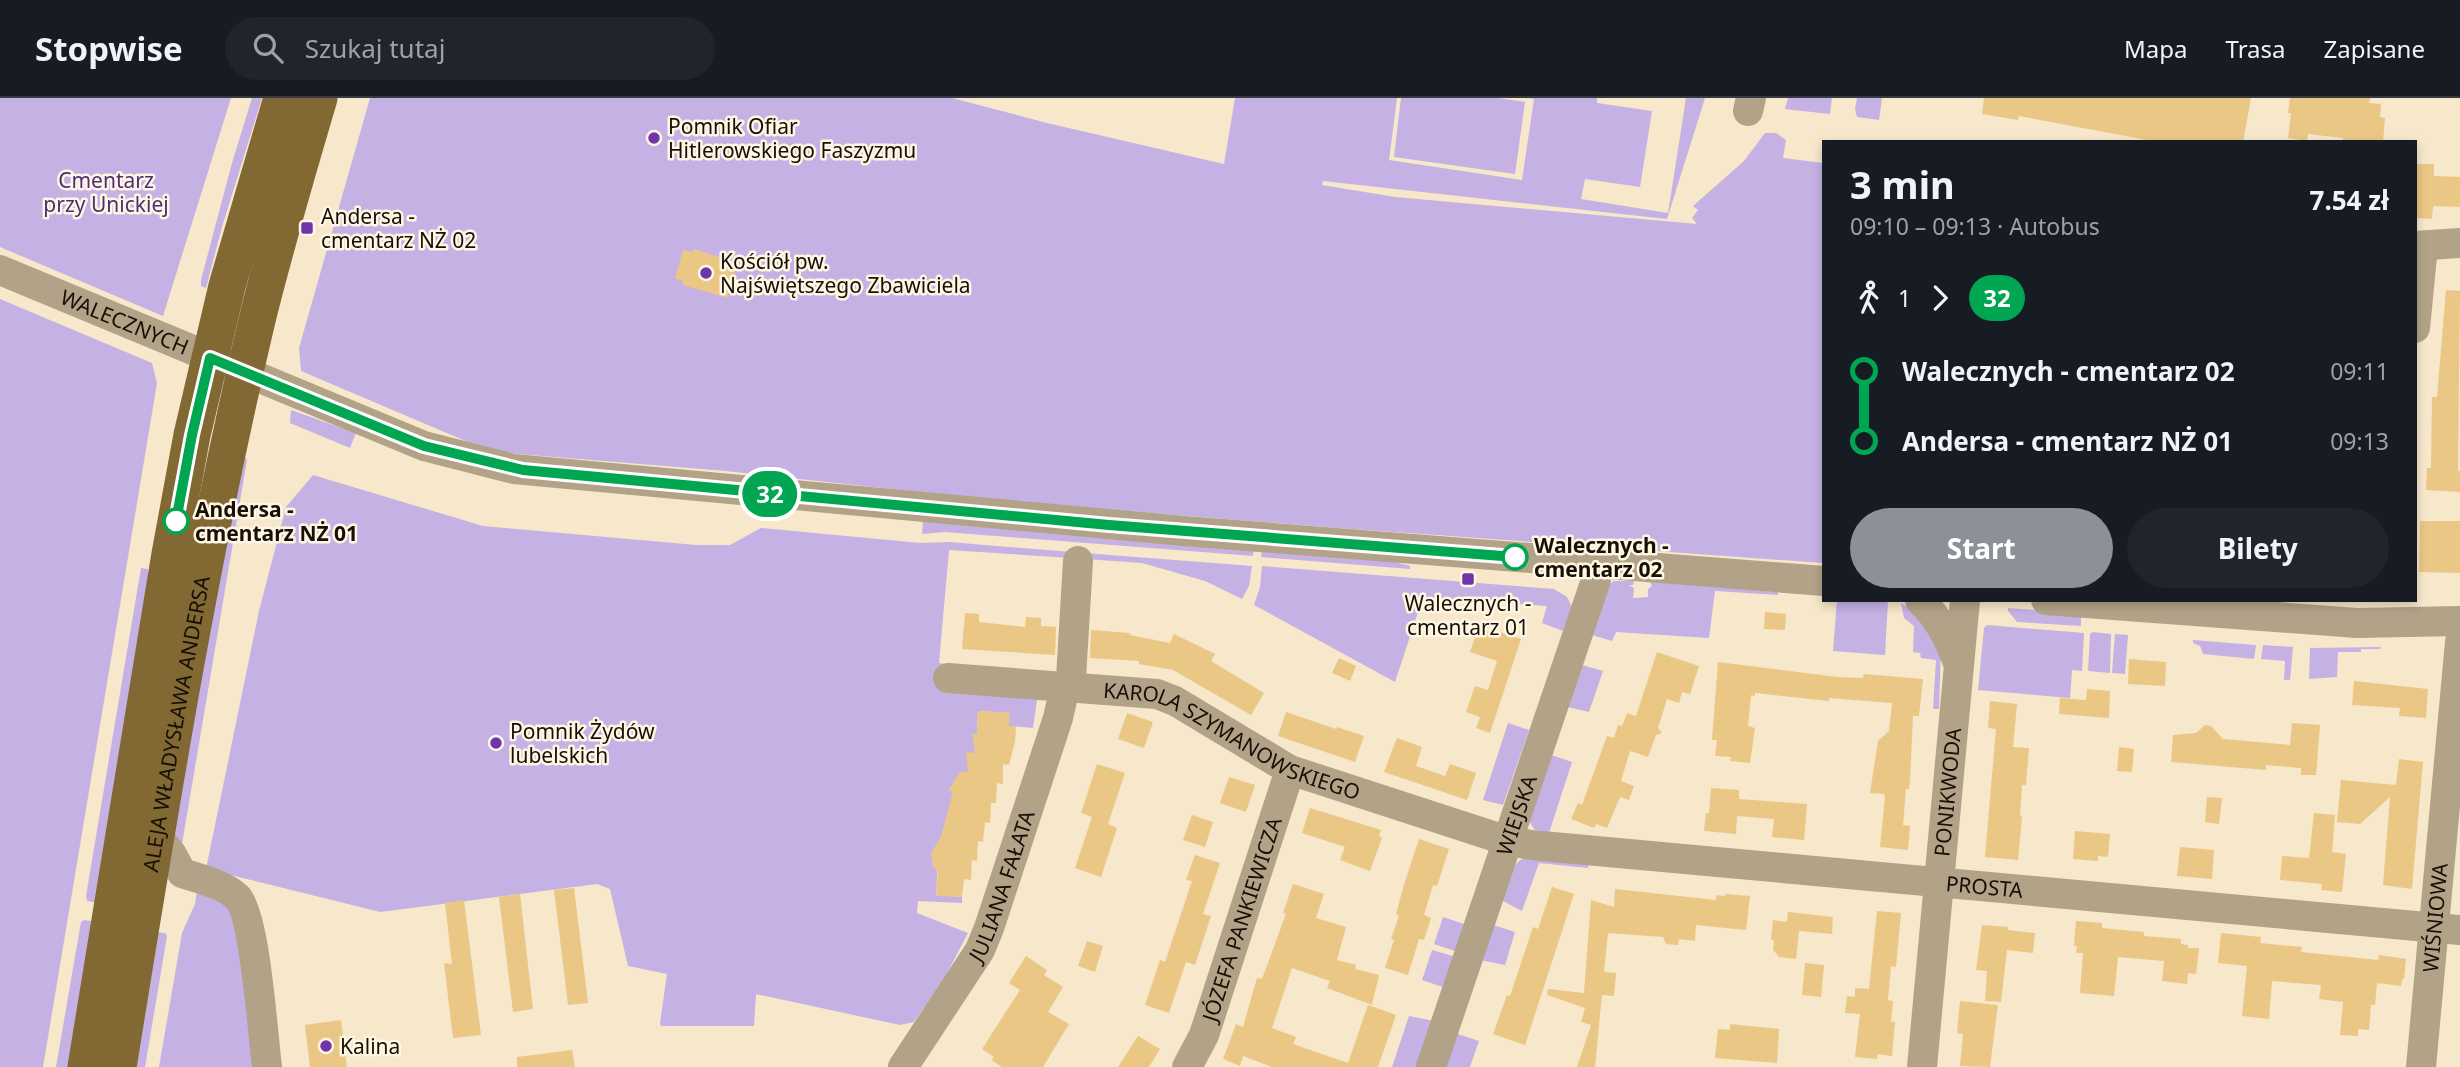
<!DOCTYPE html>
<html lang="pl">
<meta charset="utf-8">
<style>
:root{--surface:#171b24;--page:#20242c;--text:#f1f3f6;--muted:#9ea1a6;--line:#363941;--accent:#8c9099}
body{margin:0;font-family:"Noto Sans",sans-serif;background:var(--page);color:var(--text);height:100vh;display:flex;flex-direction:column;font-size:26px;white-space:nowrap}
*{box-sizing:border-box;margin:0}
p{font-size:23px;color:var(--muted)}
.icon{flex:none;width:38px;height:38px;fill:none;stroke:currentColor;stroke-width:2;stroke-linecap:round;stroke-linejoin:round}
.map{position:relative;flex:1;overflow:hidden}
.sheet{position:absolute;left:1822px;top:42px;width:595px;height:462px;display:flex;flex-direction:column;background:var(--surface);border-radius:0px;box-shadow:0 4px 10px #0003}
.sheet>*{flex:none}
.badge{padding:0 14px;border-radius:23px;font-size:24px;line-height:46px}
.map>.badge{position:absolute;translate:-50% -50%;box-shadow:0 0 0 4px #fff}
.legs{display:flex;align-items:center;gap:10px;height:77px;padding:0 28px;font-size:23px}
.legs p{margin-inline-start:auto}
.overview{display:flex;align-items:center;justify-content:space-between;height:119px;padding:0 28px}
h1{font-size:38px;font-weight:700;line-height:52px}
.button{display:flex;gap:14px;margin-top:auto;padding:14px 28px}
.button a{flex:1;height:80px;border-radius:42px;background:var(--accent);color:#fff;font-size:28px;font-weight:700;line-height:80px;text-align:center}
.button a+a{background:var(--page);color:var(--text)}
ul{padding:0 28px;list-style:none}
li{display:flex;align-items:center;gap:24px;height:70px;font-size:26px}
li i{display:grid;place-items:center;width:10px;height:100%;margin:0 9px;background:currentColor}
li i::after{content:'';width:18px;height:18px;margin:-9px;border:5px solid;border-radius:50%;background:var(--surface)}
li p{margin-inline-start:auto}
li:first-child i{background:linear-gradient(#0000 50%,currentColor 0)}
li:last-child i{background:linear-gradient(currentColor 50%,#0000 0)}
header{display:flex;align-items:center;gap:42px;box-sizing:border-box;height:98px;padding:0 35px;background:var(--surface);border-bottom:2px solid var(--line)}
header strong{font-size:33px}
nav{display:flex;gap:38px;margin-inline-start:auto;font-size:24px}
.search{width:490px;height:63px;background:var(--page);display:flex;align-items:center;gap:18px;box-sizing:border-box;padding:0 24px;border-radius:38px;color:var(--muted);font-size:26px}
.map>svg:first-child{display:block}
.green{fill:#c5b1e4}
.building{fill:#eac785}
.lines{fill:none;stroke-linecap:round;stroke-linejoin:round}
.minor{stroke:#b2a388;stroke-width:30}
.major{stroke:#826833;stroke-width:37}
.line-1-casing{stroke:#fff;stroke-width:16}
.line-1{stroke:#00a651;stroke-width:10}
.poi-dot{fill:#7035ab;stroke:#fff6e4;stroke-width:2.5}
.stop-1-dot{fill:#fff;stroke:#00a651;stroke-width:3.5}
.labels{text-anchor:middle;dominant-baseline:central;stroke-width:5;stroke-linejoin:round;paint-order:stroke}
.poi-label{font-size:21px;fill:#161007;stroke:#fff6e4;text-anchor:start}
.park-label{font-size:21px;fill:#502d77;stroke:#fff6e4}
.street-label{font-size:21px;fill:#161007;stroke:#fff6e4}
.stop-label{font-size:21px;font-weight:bold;fill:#161007;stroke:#fff6e4;text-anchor:start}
</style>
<header>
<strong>Stopwise</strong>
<div class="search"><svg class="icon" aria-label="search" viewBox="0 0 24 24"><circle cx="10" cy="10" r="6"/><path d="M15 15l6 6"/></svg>Szukaj tutaj</div>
<nav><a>Mapa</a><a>Trasa</a><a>Zapisane</a></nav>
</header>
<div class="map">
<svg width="2460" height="969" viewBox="0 0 2460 969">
<rect width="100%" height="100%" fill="#f7e7cb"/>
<g class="green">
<path d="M0,0H231L163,218L0,149Z"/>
<path d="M252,0H262L222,129L206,190L201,188V182L232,65Z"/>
<path d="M370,0H952L1047,25L1224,66L1235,0H1397L1389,62L1522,82L1534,1L1529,0H1597V5L1652,13L1640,89L1585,81L1581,101L1668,115L1686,0H1705L1667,121L1323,83L1322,87L1395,99L1697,126L1692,120L1698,112L1693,108L1744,63L1765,35H1776L1786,42L1783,60L1823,65V465L1339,430L1002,403L726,373L518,356L482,350L301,273L299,250Z"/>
<path d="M1401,0H1499L1525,4L1515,76L1394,59Z"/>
<path d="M1788,0H1832L1830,16L1785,11Z"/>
<path d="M1857,0H1882L1879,22L1857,19L1855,11Z"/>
<path d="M0,201L152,265L157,285L43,969H0Z"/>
<path d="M291,312L356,335L350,350L290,325Z"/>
<path d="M239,357L245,359L247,362L182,746L170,732Z"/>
<path d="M313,377L483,428L696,447H730L761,430L920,445L949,444L1071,454L1070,460L949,452L939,565L956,568L1038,595L1033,630L1009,628V615L978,613L977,628H983L970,683L938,760L936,797L962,799V805L918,803L917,815L968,835L945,879L914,924L900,927L756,896L754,928H661L660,925L667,876L628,868L610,791L597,786L380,814L206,771L259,513L286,409Z"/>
<path d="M923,423L1254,450L1253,458L945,434L922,436Z"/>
<path d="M1262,451L1380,460L1410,468V471L1261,459Z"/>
<path d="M1085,455L1252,468L1249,488L1242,501L1205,483L1142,465L1085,461Z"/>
<path d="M1262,468L1554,491L1567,499L1572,509L1563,533L1542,525L1547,508L1423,499L1395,584L1254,507L1260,489Z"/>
<path d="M141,470L148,471V515L100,805L87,803L86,798Z"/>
<path d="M1614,483H1634L1633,487H1629L1634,490L1633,500L1648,499V491L1652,488L1650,484L1778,494V497L1715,493L1709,540L1616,534L1612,543L1592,537L1609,487Z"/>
<path d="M1837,502L1888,503L1885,557L1833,553Z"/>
<path d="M1901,505L1911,511L1941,553L1939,611H1933L1936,562L1921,560L1920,555L1913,554L1914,528L1904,520Z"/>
<path d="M2008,510L2079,515L2081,519V528L2017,524L2008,513Z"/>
<path d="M1987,527L2084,535L2082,573L2072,572L2070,600L1978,592L1984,530Z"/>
<path d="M2093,534L2111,536L2110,575L2088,573L2090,536Z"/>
<path d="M2115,536L2128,537L2125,576L2112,575Z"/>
<path d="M2193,542L2256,547L2254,561L2203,556L2200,548L2193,545Z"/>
<path d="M2263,547L2293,549L2290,582H2284L2285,563L2261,561Z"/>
<path d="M2381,549L2380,551H2361V554H2338L2337,579L2309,581L2310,550Z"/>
<path d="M1582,567L1603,573L1589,614L1568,609Z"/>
<path d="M1508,625L1529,632L1503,707L1483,702Z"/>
<path d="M1551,657L1572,664L1549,735L1535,732L1529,723Z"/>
<path d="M1524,760L1589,765L1588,770L1539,765L1522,813L1501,802C1506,788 1509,767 1524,760Z"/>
<path d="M197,793L233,809L257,969H159L182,835L195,806Z"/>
<path d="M1443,819L1467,827L1455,853L1434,846Z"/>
<path d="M84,822L97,824L73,969H56L81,824Z"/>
<path d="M1493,827L1515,834L1505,867L1480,862Z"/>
<path d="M152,834L165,835L167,838L145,969H130Z"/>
<path d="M1432,852L1453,858L1446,890L1422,882Z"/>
<path d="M1409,918L1434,923L1418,969H1392Z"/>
<path d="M1455,935L1479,943L1470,969H1443Z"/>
</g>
<g class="building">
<path d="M1984,0H2251L2243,44H2158L2019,18L2018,22L1982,16Z"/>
<path d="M2290,0H2370L2369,5L2381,6L2380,19L2385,20L2383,44H2343V40L2308,36L2307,43L2288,40L2291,15H2288Z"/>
<path d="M2415,66H2434V78L2460,79V109L2433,108L2432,121L2415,120Z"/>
<path d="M694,151L738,165L727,200L683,187V183L675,180L683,152L692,154Z"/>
<path d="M2446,192L2460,193L2458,373H2460V394L2426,392L2427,370H2431L2432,299H2437Z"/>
<path d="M2420,423H2460V475L2419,474Z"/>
<path d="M1765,514L1786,516L1785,532L1764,531Z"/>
<path d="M965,515L979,516V524L1025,529L1026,519L1041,520V528L1056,529L1055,557L962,551Z"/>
<path d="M1478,530L1493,535L1494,532L1521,541L1490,635L1476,630L1480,619L1466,614L1475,588L1488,592L1497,563L1470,554Z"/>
<path d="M1091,532L1130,535V537L1170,545L1174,536L1215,556L1211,563L1264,595L1251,617L1173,572L1139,566V563L1090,560Z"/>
<path d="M1657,554L1699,568L1690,596L1682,594L1679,605L1667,601L1658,630L1662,635L1656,637L1648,659L1630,653L1621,683L1634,688L1629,702L1620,699L1607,730L1596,726L1594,730L1571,721L1578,705L1582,707L1607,638L1614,640L1618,627L1622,628L1627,615L1636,618Z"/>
<path d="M1339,560L1356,568L1350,583L1332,575Z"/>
<path d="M2129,561L2166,564L2165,588L2128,586Z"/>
<path d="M1718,564L1837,579L1863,580L1864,576L1923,581L1919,618H1913L1910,682L1909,691H1906L1903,727L1910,728L1908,752L1880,749L1885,700L1884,696L1870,695L1878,643L1889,633L1892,605L1829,600V603L1755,595V598L1751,597L1748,628L1755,630L1750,665L1730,663L1731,659L1715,658L1717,642H1712Z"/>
<path d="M2354,583L2428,591L2426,620L2399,618L2400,610L2352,607Z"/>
<path d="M2087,591L2110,593L2109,620L2059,616L2060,600L2086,602Z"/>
<path d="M1990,603L2017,606L2013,649L2029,650L2026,687H2022L2020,718H2022L2018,762L1985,759L1996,631L1988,630Z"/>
<path d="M978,613L1010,615L1009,628H1016L1015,644L1009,667L1003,666V686L997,685L996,705H991L990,725L985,724L983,744L978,743L977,763L972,762L971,782L964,781L962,799L936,798L938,771L933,770L931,755L941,739L953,693H948L960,674H968L966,654L975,655L972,635L977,636Z"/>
<path d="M1286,614L1336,631L1337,629L1364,638L1355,664L1278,638Z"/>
<path d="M1127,615L1153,624L1144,650L1118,641Z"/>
<path d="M2292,625L2320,627L2316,677H2301V670L2266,667V672L2171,664L2173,637L2196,635L2205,627L2211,628L2223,641L2290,647Z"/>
<path d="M1397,640L1422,649L1416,668L1445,678L1450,666L1476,675L1467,702L1384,674Z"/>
<path d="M2119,649L2134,651L2132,674L2117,673Z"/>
<path d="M2399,661L2423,664L2412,791L2383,787L2390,699L2360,726L2337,724L2341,682L2396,687Z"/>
<path d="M1097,666L1125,675L1108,726L1117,730L1101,779L1075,770L1092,719L1081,715Z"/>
<path d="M1229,679L1255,687L1246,714L1220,705Z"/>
<path d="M1711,690L1739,692V701L1807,706L1804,742L1772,739L1774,721L1737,718L1736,736L1704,733L1706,715H1709Z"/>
<path d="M2207,699L2222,700L2219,726L2205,724Z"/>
<path d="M1310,710L1381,732L1379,738L1382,740L1370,773L1340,762L1345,749L1302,735Z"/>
<path d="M2314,715L2335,717L2332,754L2346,756L2342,794L2321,792L2322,786L2280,782L2282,758L2309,760Z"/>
<path d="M1192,717L1213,724L1205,749L1183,742Z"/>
<path d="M2075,733L2110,736L2108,759L2098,758V763L2073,761Z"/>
<path d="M1419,741L1449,751L1437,788L1433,787L1424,817L1431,820L1424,842L1419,841L1408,877L1385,870L1394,842L1391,841L1399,818L1396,816L1403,790Z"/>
<path d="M2180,749L2214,752L2212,781L2177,778Z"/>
<path d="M1195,757L1220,765L1203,816L1211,818L1195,867L1186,864L1169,915L1145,907L1160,862L1165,864L1192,783L1186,782Z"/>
<path d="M1293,786L1324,796L1316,820L1346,829L1337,862L1356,867L1355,871L1379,877L1372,907L1327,890L1330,883L1292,870L1272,930L1296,939L1293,946L1348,965L1368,907L1396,917L1378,969H1272L1243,958L1240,968L1223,961L1236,926L1243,929L1257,880L1262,881L1286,816L1283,815Z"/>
<path d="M1552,789L1574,796L1525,947L1493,936L1507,897L1510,898L1533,829L1538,831Z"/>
<path d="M574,790L588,905L568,907L554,792Z"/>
<path d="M1615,791L1716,802V797L1725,798L1726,796L1750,798L1746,832L1696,827L1695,843L1679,841L1678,847L1666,846L1663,839L1608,835L1604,874L1616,875L1614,898L1602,897L1595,969H1577L1591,927L1581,924L1585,910L1547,897L1548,891L1584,895L1591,802L1614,809Z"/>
<path d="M520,796L533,911L513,914L499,799Z"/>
<path d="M464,802L481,937L453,940L444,865L452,866L445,805Z"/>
<path d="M1877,813L1901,815L1896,869L1891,868L1888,902L1893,903L1891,924H1895L1892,958L1877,956V961L1855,959L1860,916L1845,915L1847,898L1855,899V890L1869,891Z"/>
<path d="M1788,814L1833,819L1832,836L1799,833L1796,861L1779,859L1773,852L1774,842H1771L1773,822L1787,824Z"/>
<path d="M2076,823L2102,825V830L2144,834V838L2181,841V846L2188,847V850H2199L2196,876L2188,875L2187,886L2162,883L2164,863L2118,859L2114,898L2080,895L2083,855H2076L2077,848H2074Z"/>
<path d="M1982,827L2008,829V832L2035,835L2033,855L2007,852L2001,904L1985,903L1987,873L1976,872Z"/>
<path d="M2221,835L2261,839L2260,845L2302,849L2301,854L2378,862L2379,857L2406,861L2404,881H2402L2401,888L2377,885L2375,907H2371L2369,932L2358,931V938L2340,937L2343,904L2319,901L2321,887L2272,883L2269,921L2242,918L2247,868L2218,865Z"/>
<path d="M1087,843L1103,848L1095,874L1078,868Z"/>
<path d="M1026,858L1047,872L1044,877L1063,889L1048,914L1069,926L1043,969H1002L991,962L994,959L982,951L1020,892L1009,885Z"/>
<path d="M1805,865L1824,867L1821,899L1802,897Z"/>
<path d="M1960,903L1998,907L1990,969L1960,968L1963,936L1957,935Z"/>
<path d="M341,922L347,969H310L305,927Z"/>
<path d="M1730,926L1779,931L1777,965L1715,960L1718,931L1730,932Z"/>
<path d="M1138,938L1160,951L1149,969H1118Z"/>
<path d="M572,952L575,969H517V959Z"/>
</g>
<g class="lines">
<g class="minor">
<path d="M1748,13L1751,0"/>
<path d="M2415,148L2460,145"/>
<path id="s1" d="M0,172L424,348L514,371L1184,433L1824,483"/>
<path d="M2415,230L2423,148"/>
<path d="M1920,502C1939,520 1949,541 1958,565"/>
<path d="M2046,502L2357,525L2460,523"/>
<path id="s2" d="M948,580L1157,596L1175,603L1290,672L1508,743L1531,747L2460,832"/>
<path d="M1071,580L1078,463"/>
<path d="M156,737L171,755L182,775C200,781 223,786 237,799C255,816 263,938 267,969"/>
<path id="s3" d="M903,969L980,852L989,830L1058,620L1065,589"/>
<path id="s4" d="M1187,969L1204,937L1290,672"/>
<path id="s5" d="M1431,969L1596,482L1595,465"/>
<path id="s6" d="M1922,969L1965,502"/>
<path id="s7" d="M2421,969L2460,544"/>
</g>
<g class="major">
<path d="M86,969L170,456L192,337L227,188L282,0"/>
<path id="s8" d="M118,969C159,717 199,463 259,214C277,142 298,71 319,0"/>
</g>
</g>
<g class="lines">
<g class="line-1-casing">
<path id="line-1" d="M176,423L192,337L210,260L424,348L523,372L1109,427L1515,459"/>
</g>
<use href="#line-1" class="line-1"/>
</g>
<g class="poi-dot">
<circle cx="654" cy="40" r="7"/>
<rect x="300" y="123" width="14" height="14" rx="3.5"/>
<circle cx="706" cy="175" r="7"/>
<rect x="1461" y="474" width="14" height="14" rx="3.5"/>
<circle cx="496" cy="645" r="7"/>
<circle cx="326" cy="948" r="7"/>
</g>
<g class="stop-1-dot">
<circle cx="176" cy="423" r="12"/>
<circle cx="1515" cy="459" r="12"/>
</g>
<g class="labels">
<g class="poi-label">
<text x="668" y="28">Pomnik Ofiar<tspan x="668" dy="24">Hitlerowskiego Faszyzmu</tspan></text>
<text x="321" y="118">Andersa -<tspan x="321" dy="24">cmentarz NŻ 02</tspan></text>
<text x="720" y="163">Kościół pw.<tspan x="720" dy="24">Najświętszego Zbawiciela</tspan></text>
<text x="1468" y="505" text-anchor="middle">Walecznych -<tspan x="1468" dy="24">cmentarz 01</tspan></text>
<text x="510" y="633">Pomnik Żydów<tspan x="510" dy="24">lubelskich</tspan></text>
<text x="340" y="948">Kalina</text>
</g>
<g class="park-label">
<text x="106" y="82">Cmentarz<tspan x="106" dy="24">przy Unickiej</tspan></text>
</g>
<g class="street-label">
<text stroke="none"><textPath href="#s1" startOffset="135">WALECZNYCH</textPath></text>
<text stroke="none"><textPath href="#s8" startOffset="348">ALEJA WŁADYSŁAWA ANDERSA</textPath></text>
<text stroke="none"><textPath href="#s2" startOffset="296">KAROLA SZYMANOWSKIEGO</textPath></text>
<text stroke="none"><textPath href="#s6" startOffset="276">PONIKWODA</textPath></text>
<text stroke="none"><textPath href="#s5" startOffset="266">WIEJSKA</textPath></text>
<text stroke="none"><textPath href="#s3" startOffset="208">JULIANA FAŁATA</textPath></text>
<text stroke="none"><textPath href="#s2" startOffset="1071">PROSTA</textPath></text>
<text stroke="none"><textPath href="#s7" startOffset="150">WIŚNIOWA</textPath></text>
<text stroke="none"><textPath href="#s4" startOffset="158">JÓZEFA PANKIEWICZA</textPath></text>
</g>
<g class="stop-label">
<text x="195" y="411">Andersa -<tspan x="195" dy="24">cmentarz NŻ 01</tspan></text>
<text x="1534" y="447">Walecznych -<tspan x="1534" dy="24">cmentarz 02</tspan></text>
</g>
</g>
</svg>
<b class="badge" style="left:770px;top:396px;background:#00a651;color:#fff">32</b>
<section class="sheet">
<div class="overview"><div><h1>3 min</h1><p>09:10 – 09:13 · Autobus</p></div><b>7.54 zł</b></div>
<div class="legs"><svg class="icon" aria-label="walk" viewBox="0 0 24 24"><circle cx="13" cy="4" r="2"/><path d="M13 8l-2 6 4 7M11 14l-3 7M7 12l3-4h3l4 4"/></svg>1<svg class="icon" aria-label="forward" viewBox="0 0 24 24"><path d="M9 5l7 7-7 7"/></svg><b class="badge" style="background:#00a651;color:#fff">32</b></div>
<ul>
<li><i style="color:#00a651"></i><b>Walecznych - cmentarz 02</b><p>09:11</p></li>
<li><i style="color:#00a651"></i><b>Andersa - cmentarz NŻ 01</b><p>09:13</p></li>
</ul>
<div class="button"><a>Start</a><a>Bilety</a></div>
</section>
</div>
